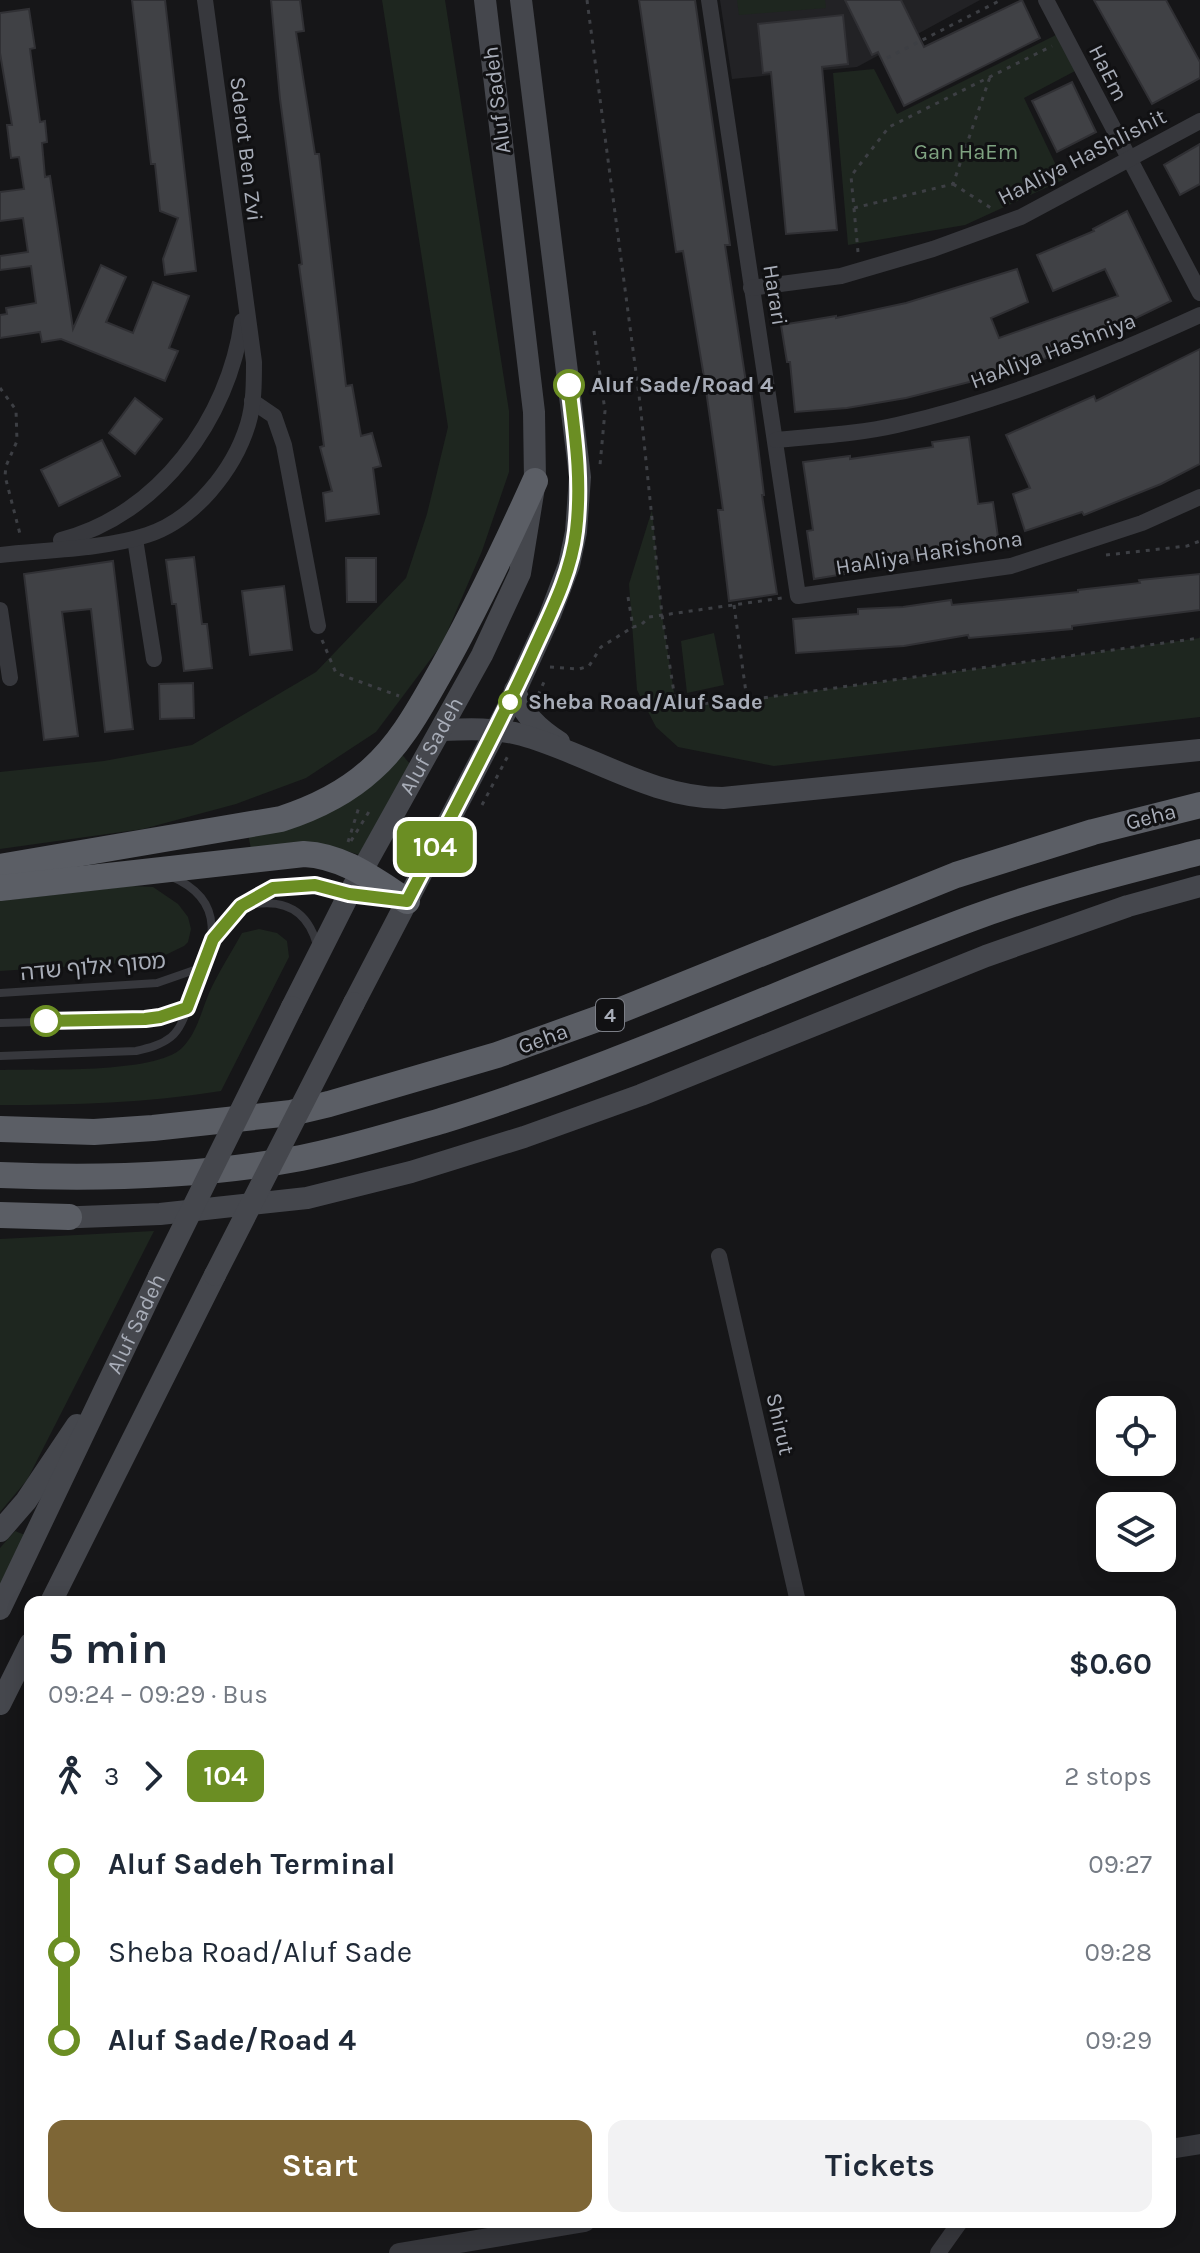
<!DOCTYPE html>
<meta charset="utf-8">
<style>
:root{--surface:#fff;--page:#f2f2f3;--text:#1f2937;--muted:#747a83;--accent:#7e6636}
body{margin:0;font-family:Karla,"Noto Sans Hebrew",sans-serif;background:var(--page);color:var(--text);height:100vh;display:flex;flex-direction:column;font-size:30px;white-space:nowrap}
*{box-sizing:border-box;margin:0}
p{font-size:26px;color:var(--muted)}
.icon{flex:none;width:44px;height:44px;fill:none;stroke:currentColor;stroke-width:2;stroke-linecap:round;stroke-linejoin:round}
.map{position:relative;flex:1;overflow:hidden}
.panel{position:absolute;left:24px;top:1596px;width:1152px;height:632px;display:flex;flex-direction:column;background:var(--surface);border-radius:16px;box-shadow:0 4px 20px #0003}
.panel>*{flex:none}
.badge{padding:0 16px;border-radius:12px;font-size:28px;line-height:52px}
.buttons{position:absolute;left:1096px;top:1396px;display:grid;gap:16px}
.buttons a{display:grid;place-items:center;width:80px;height:80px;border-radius:16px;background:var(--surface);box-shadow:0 4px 20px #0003;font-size:40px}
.map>.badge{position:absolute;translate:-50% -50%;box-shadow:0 0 0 4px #fff}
.legs{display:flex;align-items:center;gap:12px;height:88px;padding:0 24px;font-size:26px}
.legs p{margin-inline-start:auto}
.head{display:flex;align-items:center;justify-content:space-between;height:136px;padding:0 24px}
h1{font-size:44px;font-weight:700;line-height:60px}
.button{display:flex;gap:16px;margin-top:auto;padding:16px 24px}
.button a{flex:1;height:92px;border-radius:16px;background:var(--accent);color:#fff;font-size:32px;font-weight:700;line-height:92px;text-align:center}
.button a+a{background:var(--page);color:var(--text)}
ul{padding:0 24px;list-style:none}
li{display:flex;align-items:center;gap:28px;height:88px;font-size:30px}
li i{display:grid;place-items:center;width:12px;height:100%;margin:0 10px;background:currentColor}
li i::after{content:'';width:20px;height:20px;margin:-10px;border:6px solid;border-radius:50%;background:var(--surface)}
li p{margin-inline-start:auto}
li:first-child i{background:linear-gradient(#0000 50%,currentColor 0)}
li:last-child i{background:linear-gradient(currentColor 50%,#0000 0)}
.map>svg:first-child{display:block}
.built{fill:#222225}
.green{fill:#1e261f}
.building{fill:#404145;stroke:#303034;stroke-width:2}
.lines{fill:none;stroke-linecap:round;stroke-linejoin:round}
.path{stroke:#3d3f44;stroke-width:3;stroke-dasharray:4 6;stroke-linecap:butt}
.service{stroke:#37383d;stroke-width:8}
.minor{stroke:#37383d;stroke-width:16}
.tertiary{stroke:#37383d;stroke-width:20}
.secondary{stroke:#45474d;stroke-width:22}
.trunk{stroke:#5b5e65;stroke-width:26}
.secondary-bridge{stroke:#45474d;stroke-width:22}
.line-1-casing{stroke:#fff;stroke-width:18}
.line-1{stroke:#6b8e23;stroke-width:12}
.stop-1-dot{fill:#fff;stroke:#6b8e23;stroke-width:4}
.labels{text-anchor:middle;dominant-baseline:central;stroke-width:6;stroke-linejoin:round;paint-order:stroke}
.shield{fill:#111113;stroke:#7b7e86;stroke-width:2}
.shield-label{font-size:20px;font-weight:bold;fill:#a8adb8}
.street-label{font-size:22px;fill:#a8adb8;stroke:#111113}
.park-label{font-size:22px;fill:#7fa381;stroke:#111113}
.stop-label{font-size:22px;font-weight:bold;fill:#a8adb8;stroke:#111113;text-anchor:start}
</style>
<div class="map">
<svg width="1200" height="2253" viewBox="0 0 1200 2253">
<rect width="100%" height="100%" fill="#161618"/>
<path class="built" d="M720,0H980L857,67L732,79Z"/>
<g class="green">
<path d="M382,0H445L509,411V472L482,551L442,644L376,732L306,778L236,804L143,829L0,849V772L104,761L192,745L316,672L406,578L427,514L448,427Z"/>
<path d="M737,0H825L826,8L739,15Z"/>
<path d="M1058,34L1075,71L1024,98L1063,180L965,225L848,245L833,73L874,69L897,114Z"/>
<path d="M652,510L662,615L676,706L747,700L1200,638V717L774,766L678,747L656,727L637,690L629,584Z"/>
<path d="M714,633L724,685L687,693L681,641Z"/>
<path d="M399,751L410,764L360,855L327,845L251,849L248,834Z"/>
<path d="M132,886L153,887L178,904L188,917L191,929L188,942L184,946L153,961L0,971V901Z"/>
<path d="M259,929L277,933L287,941L289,957L221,1091C147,1103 74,1105 0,1105V1070C39,1069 156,1074 182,1048C197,1033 201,1012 209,993C218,973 231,953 242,933Z"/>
<path d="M154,1231L27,1480L0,1512V1239Z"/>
<path d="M15,1531L25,1535L0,1585V1548Z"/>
</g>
<g class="building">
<path d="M132,0H165L196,271L165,275L163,259L178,218L160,211L155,164H151Z"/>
<path d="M271,0H300L304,31L296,32L315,154H319L346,386L352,385L361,436L372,433L381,466L373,468L379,514L326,521L323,493L332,491L320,447L324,446L299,265L302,264L280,99Z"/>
<path d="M639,0H695L730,245H725L747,389H751L764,495H762L777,594L729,601L718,510H723L705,383L683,251L676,252Z"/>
<path d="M845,0H901L924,47L1022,0L1040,38L904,106L878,52L872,55Z"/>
<path d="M1094,0H1166L1200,62V78L1152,104Z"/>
<path d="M29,9L35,48L30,49L40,122L45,121L47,142L42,143L45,177L50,176L73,329L101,265L126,277L106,322L133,333L153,282L189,296L169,348L178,351L165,381L61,339L42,342L40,332L0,338V315L7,314L6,308L36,303L31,266L0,270V256L28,252L23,218L0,221V192L24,189L19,157L11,158L7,125H12L0,53V13Z"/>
<path d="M843,15L848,64L822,67L837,230L786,234L771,72L763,73L758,24Z"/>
<path d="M1072,82L1096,132L1057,152L1032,101Z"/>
<path d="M1200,144V184L1180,195L1164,165Z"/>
<path d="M1127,211L1171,301L1109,331L1110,335L1005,373L906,398L847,408L795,412L790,362H787L781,325L836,316V318L906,303L1017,269L1028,302L991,318L999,338L1118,296L1105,269L1053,291L1037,255L1094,231L1093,229Z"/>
<path d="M1200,349V464L1161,484L1084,515L1082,512L1025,531L1013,494L1030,488L1006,435L1094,396L1096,401Z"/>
<path d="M135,398L162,419L135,454L109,433Z"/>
<path d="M969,437L978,504L993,502L999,544L934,553V557L857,568V572L814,579L807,531L813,530L803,462L850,456V459L933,447L932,442Z"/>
<path d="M102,440L120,476L59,506L41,470Z"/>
<path d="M194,557L202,624H207L212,668L184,671L176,604H172L166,560Z"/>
<path d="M346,558H376V602H347Z"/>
<path d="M113,561L133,729L105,732L91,609L62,612L78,736L44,740L24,574Z"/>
<path d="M1200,574V610L1072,626V629L969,638L968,635L904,646L796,653L793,619L858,614V609L903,607L951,600L952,605L1078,592V590L1140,583L1139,580Z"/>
<path d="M284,586L292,650L250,655L242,591Z"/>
<path d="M193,683L194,718L160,719L159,684Z"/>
</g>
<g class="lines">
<g class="path">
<path d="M587,0L640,403L662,615L676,706L747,700L1200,638"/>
<path d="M887,58L1001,0"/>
<path d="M953,184L991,208"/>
<path d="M854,208L953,184L990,77"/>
<path d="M858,252L851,176L889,127L1052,46"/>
<path d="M594,331L605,411L600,465"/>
<path d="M0,388L16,410L17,441L6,466L5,476L20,534"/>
<path d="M1106,555L1187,546L1200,541"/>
<path d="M628,597L633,627L641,625L649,617L782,598"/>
<path d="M734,605L747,700"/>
<path d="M322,640L336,673L399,696"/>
<path d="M550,667L579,669L589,666L601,647L633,627"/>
<path d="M538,695L545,680"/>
<path d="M482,805L510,752"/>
<path d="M351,841L370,810"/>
<path d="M348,842L359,807"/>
</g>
<g class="service">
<path d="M250,905C285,898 308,911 317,945"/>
<path d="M213,938C273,860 305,890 386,898"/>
<path d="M0,993L157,983L203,967"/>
<path d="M0,1023L145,1019L187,1008"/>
<path d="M0,1056L136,1051C149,1048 161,1045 171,1037C183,1027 188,1006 194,992C213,946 230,901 170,876"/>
</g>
<g class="minor">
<path d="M709,0L798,596L1011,566L1142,523L1200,497"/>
<path d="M1046,0L1200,293"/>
<path d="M751,288L841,276L933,249L1021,217L1200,121"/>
<path d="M252,401L274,416L284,445L318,626"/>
<path d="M776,440C816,436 858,434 897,425C1003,401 1101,360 1200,315"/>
<path d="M135,539L154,659"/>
<path d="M61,540C159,515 229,418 242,321"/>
<path d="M0,555C45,550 105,549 147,535C194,520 234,470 248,424C254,404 254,383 254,362L205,0"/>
<path d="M0,610L10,678"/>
<path d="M719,1256L798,1602"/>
<path d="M938,2253L960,2222"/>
</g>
<g class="tertiary">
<path d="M1170,2149L1200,2144"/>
<path d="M399,2253L585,2222"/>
</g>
<g class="secondary">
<path d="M515,690C522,714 539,729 559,742"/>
<path d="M442,730C468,729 497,728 522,735C590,754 651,798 723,798L1200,750"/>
<path d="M354,1003L507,709L550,615L569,565L576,532L580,477L521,0"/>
<path id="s1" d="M292,1007L349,894L482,655L520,573L535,481L534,412L485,0"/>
<path d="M53,1218L160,1214L307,1198L411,1172L524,1137L641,1095L986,956L1128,906L1200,886"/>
<path d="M0,1531L26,1501L77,1425"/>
<path d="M51,1602L215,1275"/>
<path id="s2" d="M0,1609L159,1276"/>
<path d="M0,1704L30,1644"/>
</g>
<g class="trunk">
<path d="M0,867L281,819C315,808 346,793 372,769C398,746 416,715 433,685C471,619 504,550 535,481"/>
<path d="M0,888L304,854C344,856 374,880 407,901"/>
<path d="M0,1129L94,1132L153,1128L291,1113L329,1104L497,1055L611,1014L956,875L1093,832L1200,805"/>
<path d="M0,1175C97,1179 206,1176 301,1158C348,1149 395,1134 441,1121C622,1065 793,985 970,919C1045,891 1123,872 1200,852"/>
<path d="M0,1215L69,1217"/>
</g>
<g class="secondary-bridge">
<path d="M215,1275L354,1003"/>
<path d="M159,1276L292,1007"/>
</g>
</g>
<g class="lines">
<g class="line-1-casing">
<path id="line-1" d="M46,1021L145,1019L160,1017L187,1008L213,939L241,906L273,888L315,885L349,894L407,901C449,820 493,739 531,656C549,616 571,575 576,531C582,480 575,435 569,385"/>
</g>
<use href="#line-1" class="line-1"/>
</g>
<g class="stop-1-dot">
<circle cx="569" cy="385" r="14"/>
<circle cx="510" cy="702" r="10"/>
<circle cx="46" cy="1021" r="14"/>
</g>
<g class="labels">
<rect class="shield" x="596" y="999" width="28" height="32" rx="6"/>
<g class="shield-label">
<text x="610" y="1015">4</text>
</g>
<g class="street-label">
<text transform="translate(1108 73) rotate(63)">HaEm</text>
<text transform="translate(497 100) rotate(-97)">Aluf Sadeh</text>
<text transform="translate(246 149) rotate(83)">Sderot Ben Zvi</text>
<text transform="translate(1082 157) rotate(-27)">HaAliya HaShlishit</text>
<text transform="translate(775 295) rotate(81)">Harari</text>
<text transform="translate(1053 351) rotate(-21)">HaAliya HaShniya</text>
<text transform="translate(929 553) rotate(-9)">HaAliya HaRishona</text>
<text stroke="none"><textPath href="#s1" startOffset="296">Aluf Sadeh</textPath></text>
<text transform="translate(1151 817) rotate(-14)">Geha</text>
<text transform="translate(93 967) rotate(-5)">מסוף אלוף שדה</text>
<text transform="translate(543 1039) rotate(-20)">Geha</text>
<text stroke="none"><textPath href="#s2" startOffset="316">Aluf Sadeh</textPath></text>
<text transform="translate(780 1424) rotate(77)">Shirut</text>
</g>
<g class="park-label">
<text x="966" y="152">Gan HaEm</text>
</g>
<g class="stop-label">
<text x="591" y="385">Aluf Sade/Road 4</text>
<text x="528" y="702">Sheba Road/Aluf Sade</text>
</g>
</g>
</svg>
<div class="buttons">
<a><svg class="icon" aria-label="locate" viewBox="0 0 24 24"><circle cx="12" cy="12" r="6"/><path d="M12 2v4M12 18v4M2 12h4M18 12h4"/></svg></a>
<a><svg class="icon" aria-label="layers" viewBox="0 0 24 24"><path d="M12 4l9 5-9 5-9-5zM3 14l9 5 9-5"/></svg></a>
</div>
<b class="badge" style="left:435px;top:847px;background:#6b8e23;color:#fff">104</b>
<section class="panel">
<div class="head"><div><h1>5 min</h1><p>09:24 – 09:29 · Bus</p></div><b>$0.60</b></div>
<div class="legs"><svg class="icon" aria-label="walk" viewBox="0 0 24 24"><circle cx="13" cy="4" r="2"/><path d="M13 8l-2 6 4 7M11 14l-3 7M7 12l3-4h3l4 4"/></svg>3<svg class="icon" aria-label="forward" viewBox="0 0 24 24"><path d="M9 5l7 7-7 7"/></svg><b class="badge" style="background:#6b8e23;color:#fff">104</b><p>2 stops</p></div>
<ul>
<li><i style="color:#6b8e23"></i><b>Aluf Sadeh Terminal</b><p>09:27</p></li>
<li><i style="color:#6b8e23"></i><span>Sheba Road/Aluf Sade</span><p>09:28</p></li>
<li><i style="color:#6b8e23"></i><b>Aluf Sade/Road 4</b><p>09:29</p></li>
</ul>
<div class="button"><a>Start</a><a>Tickets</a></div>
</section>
</div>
